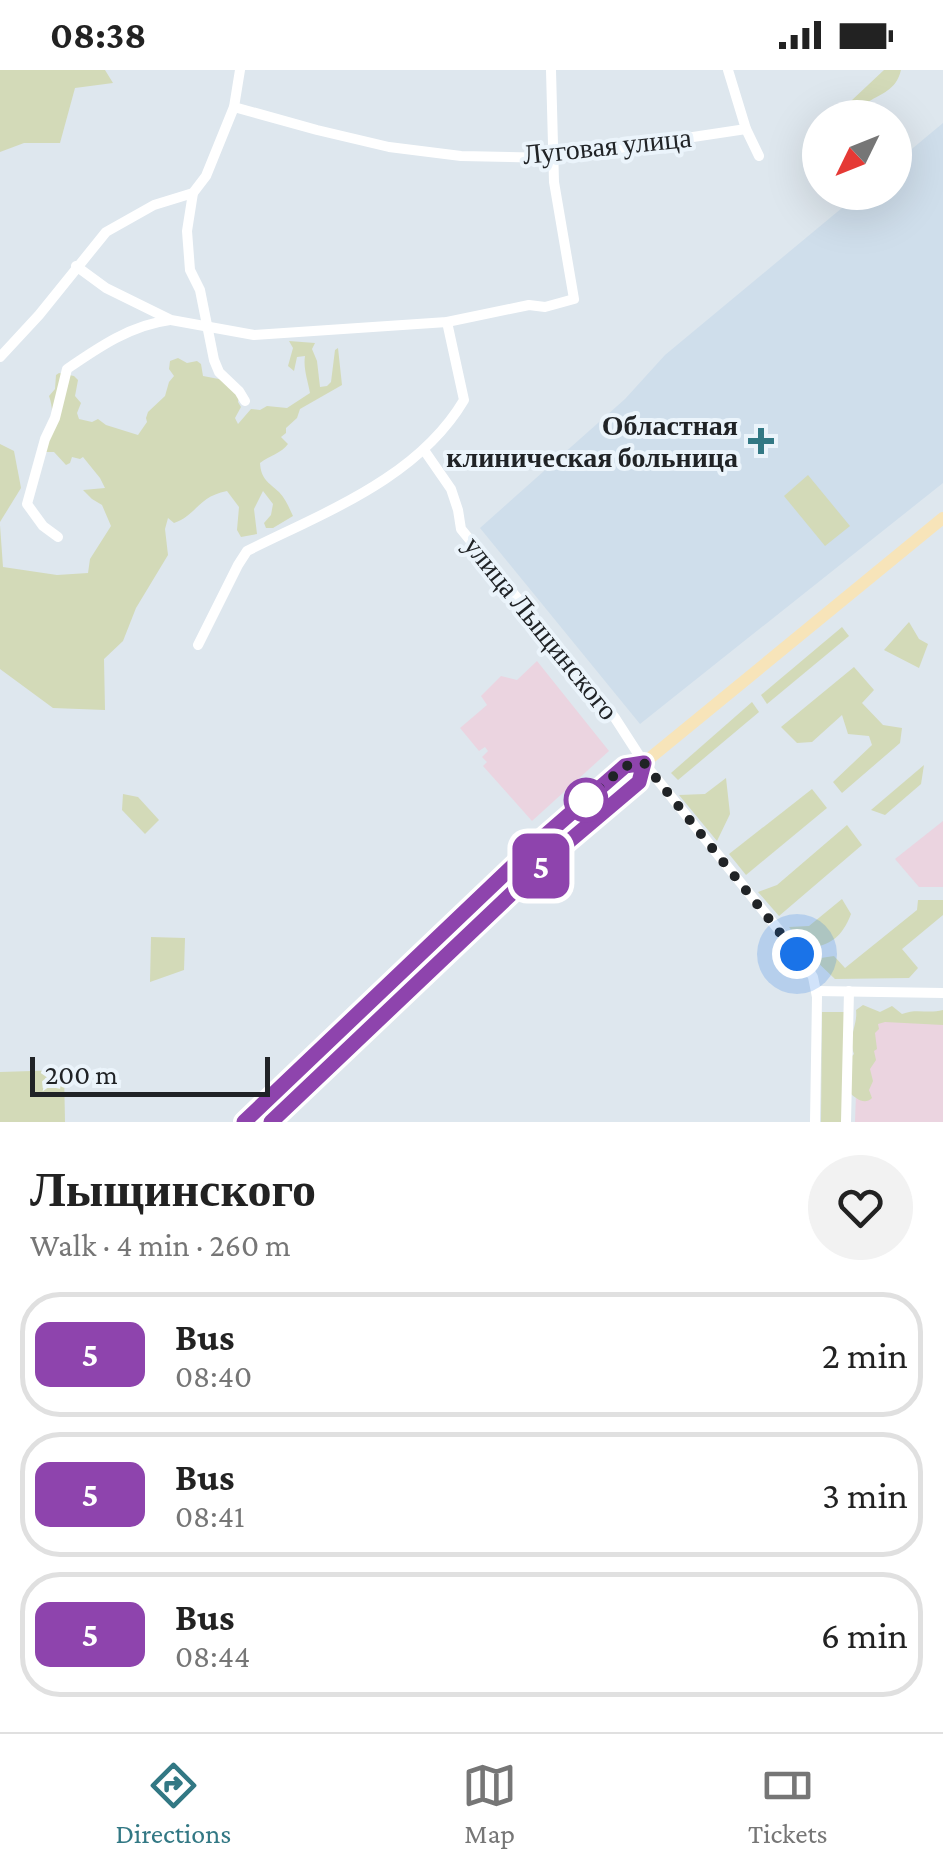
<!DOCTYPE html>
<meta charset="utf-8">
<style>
:root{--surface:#fff;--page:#f2f2f2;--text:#222;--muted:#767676;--line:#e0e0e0;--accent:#327884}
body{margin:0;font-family:"Crimson Pro",serif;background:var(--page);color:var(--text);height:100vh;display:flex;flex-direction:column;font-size:38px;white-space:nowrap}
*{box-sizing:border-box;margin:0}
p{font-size:32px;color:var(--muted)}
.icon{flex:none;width:55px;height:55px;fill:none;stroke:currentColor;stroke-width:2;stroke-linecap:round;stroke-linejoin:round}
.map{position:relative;height:1052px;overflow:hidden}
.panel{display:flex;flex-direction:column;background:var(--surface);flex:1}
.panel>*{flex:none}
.badge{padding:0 20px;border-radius:15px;font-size:35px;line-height:65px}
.needle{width:65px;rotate:227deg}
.fabs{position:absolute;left:802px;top:30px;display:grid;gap:20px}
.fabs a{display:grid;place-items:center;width:110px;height:110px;border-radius:50%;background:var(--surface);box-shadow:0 10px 40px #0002;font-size:50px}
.scale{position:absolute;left:30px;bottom:25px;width:240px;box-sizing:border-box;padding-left:10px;border:5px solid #202326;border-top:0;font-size:28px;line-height:35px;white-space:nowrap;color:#202326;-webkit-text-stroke:8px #ebf4fb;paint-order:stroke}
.you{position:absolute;width:50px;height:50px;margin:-25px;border:8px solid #fff;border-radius:50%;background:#1a73e8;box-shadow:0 0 0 15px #1a73e833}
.map>.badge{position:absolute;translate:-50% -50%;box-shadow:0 0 0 5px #fff}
.round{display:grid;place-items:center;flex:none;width:105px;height:105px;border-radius:52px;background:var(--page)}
.summary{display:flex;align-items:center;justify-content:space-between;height:170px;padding:0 30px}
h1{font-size:48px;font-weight:700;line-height:75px}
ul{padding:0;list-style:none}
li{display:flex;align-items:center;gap:30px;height:125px;margin:0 20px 15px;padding:0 10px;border:5px solid var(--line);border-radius:40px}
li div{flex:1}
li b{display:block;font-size:38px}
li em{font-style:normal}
li .badge{min-width:110px;font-weight:700;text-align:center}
.status{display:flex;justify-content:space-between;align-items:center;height:70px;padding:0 50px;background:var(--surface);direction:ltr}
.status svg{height:28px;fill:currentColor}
.menu{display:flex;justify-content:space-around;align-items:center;height:140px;border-top:2px solid var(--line);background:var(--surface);font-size:28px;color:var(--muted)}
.menu a{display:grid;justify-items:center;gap:5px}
.menu .on{color:var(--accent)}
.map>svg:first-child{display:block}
.built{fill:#cfdeeb}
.education{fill:#ebd4e0}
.green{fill:#d3dab8}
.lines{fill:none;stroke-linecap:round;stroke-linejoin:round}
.minor{stroke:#fff;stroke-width:10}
.major{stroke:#f7e4b9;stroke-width:12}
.line-casing{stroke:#fff;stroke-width:22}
.line{stroke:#8e44ad;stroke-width:15}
.walk{stroke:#202326;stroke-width:10;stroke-dasharray:0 18}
.poi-dot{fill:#327884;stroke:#ebf4fb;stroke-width:4}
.stop-dot{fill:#fff;stroke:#8e44ad;stroke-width:5}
.labels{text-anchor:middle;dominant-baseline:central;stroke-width:8;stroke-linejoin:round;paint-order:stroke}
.street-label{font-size:28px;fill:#202326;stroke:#ebf4fb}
.poi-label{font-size:28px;font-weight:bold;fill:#202326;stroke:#ebf4fb;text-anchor:end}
</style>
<div class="status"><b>08:38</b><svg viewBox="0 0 49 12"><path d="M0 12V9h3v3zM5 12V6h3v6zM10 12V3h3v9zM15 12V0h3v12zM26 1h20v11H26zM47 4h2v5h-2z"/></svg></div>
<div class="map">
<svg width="943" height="1052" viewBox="0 0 943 1052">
<rect width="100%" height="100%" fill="#dee7ee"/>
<path class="built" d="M943,53V413L640,654L480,458L625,329L665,285L860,123L895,122V93Z"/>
<g class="education">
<path d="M537,591L609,681L532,751L483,696L487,692L482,687L488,681L485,677L479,681L460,658L487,635L481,626L501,606L517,610Z"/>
<path d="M943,751V817H919L895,789Z"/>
<path d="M859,943L943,945V1052H855Z"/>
</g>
<g class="green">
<path d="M0,0H105L113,13L75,18L60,73H24L0,82Z"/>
<path d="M884,0H901C896,21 881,23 865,34C852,43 849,48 834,47Z"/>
<path d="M289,271L315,273L312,279L317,291L320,317L327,316L331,312L335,280L338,278L342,315L300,339L297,348L286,358V363L281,367L288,374C282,383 269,386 260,393C261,409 268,412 279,422C286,429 289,438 293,446L273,458H266L264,453L271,445L273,434L263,421L254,439L257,464L241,467L237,460L239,437L227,421C197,427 197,445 174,453L168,448L165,459L168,485L136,538L123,571L104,589L105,640L53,638L0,599V455L3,497L57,505L88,503L90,489L111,456L102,435L92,429L83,420L105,418L100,408L83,387L80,389L72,387L70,393L66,395L54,382H45C49,364 56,344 49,326L55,319L56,305L59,303L74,306L78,310L75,326L81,333L77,343L79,349L92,352L98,349L106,355L138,365L147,352L146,348L148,342L165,326L169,312L174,306L169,299L170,291L178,288L187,293L197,291L201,294L203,306L224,310L239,326L238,332L241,337L235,348L238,354L251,339L260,340L267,336L287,338L310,323C308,311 303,298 305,286L297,287L294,301L288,296L293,278Z"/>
<path d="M0,374L14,381L21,418L0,452Z"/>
<path d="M808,405L850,456L825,476L784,426Z"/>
<path d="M909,552L919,569L928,574L919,598L884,580Z"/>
<path d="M842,557L849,566L767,634L761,625Z"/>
<path d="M854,597L874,620L862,633L883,655L902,658L900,673L842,723L833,712L872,675L869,666L848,664L842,645L812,672L797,673L781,657Z"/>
<path d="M752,632L759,642L678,710L671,703Z"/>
<path d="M924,695L921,714L885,745L871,740Z"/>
<path d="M726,708L730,744L717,771L679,725L705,724Z"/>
<path d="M812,719L827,738L746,805L729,784Z"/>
<path d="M123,724L138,727L159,750L145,764L122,740Z"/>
<path d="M847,755L862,775L779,846L758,822L777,815Z"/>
<path d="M842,829L851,844C842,867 831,875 807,879L789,857L809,856Z"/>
<path d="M918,830H943V845L902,879L918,898L909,908L835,909L814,889L834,886L845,898L917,840Z"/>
<path d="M151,867L185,868L184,900L150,912Z"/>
<path d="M863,935L880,942L892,936L902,944C917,938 927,944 943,940V955L885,952L878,954L879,959L875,963L877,979L874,981L876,990L870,999L873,1011L869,1020L872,1028C865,1035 856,1029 850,1023L852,986L854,984C847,967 858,956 856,940Z"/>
<path d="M822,942H845L842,1052H821Z"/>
<path d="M64,1000L65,1052H0V1002Z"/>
</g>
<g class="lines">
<g class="minor">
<path d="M728,0L746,59L759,86"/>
<path d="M234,37L317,60L389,77L461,86L554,88L746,59"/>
<path d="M193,123L187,161L190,200L200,220L214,290L219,302L239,321L245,331"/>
<path d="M76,196L106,218L171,250L254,265L447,252L529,235L545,237L574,229L554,112L551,0"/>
<path d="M0,287L39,245L106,162L154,135L193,123L206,106L234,37L240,0"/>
<path d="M424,380L451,419L458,440L461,459L615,648L644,693L803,890L813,907L817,927L815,1052"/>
<path d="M58,467L43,456L27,434L45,369L55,348L67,299C99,277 131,255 170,250"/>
<path d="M198,575L238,495L247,481C325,442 418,408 464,330L447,252"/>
<path d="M817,921L943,923"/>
<path d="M846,1052L849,921"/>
</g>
<g class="major">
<path d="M244,1052L540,771L625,696L644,693L943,448"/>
<path d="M271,1052L548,789L639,712L644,693"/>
</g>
</g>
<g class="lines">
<g class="line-casing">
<path id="line" d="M244,1052L540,770L625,696L644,693L639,712L548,789L271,1052"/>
</g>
<use href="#line" class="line"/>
<path class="walk" d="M586,730L625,696L644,693L797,884"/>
</g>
<path class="poi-dot" d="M756 356h10v10h10v10h-10v10h-10v-10h-10v-10h10z"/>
<circle class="stop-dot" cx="586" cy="730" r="20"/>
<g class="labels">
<g class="street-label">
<text transform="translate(607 76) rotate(-6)">Луговая улица</text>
<text transform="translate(541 558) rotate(51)">улица Лыщинского</text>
</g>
<g class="poi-label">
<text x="738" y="355">Областная<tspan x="738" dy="32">клиническая больница</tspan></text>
</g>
</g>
</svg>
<div class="fabs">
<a><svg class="needle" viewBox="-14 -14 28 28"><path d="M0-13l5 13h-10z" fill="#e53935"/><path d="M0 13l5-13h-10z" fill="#767676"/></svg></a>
</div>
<div class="scale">200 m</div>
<div class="you" style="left:797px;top:884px"></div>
<b class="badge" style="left:541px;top:796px;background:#8e44ad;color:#fff">5</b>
</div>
<section class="panel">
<div class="summary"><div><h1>Лыщинского</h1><p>Walk · 4 min · 260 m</p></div><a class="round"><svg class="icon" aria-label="heart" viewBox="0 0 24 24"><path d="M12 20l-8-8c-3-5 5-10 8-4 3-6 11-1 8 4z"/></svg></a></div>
<ul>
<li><span class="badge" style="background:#8e44ad;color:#fff">5</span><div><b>Bus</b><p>08:40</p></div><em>2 min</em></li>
<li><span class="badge" style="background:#8e44ad;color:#fff">5</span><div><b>Bus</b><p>08:41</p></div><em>3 min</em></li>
<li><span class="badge" style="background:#8e44ad;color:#fff">5</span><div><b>Bus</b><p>08:44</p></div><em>6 min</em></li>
</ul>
</section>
<nav class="menu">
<a class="on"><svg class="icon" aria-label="directions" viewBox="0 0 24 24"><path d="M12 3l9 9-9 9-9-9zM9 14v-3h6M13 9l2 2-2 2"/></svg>Directions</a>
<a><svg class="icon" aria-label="map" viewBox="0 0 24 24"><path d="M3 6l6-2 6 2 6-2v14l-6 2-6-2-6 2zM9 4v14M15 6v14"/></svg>Map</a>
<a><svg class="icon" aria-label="tickets" viewBox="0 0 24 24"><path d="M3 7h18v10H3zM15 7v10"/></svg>Tickets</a>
</nav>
